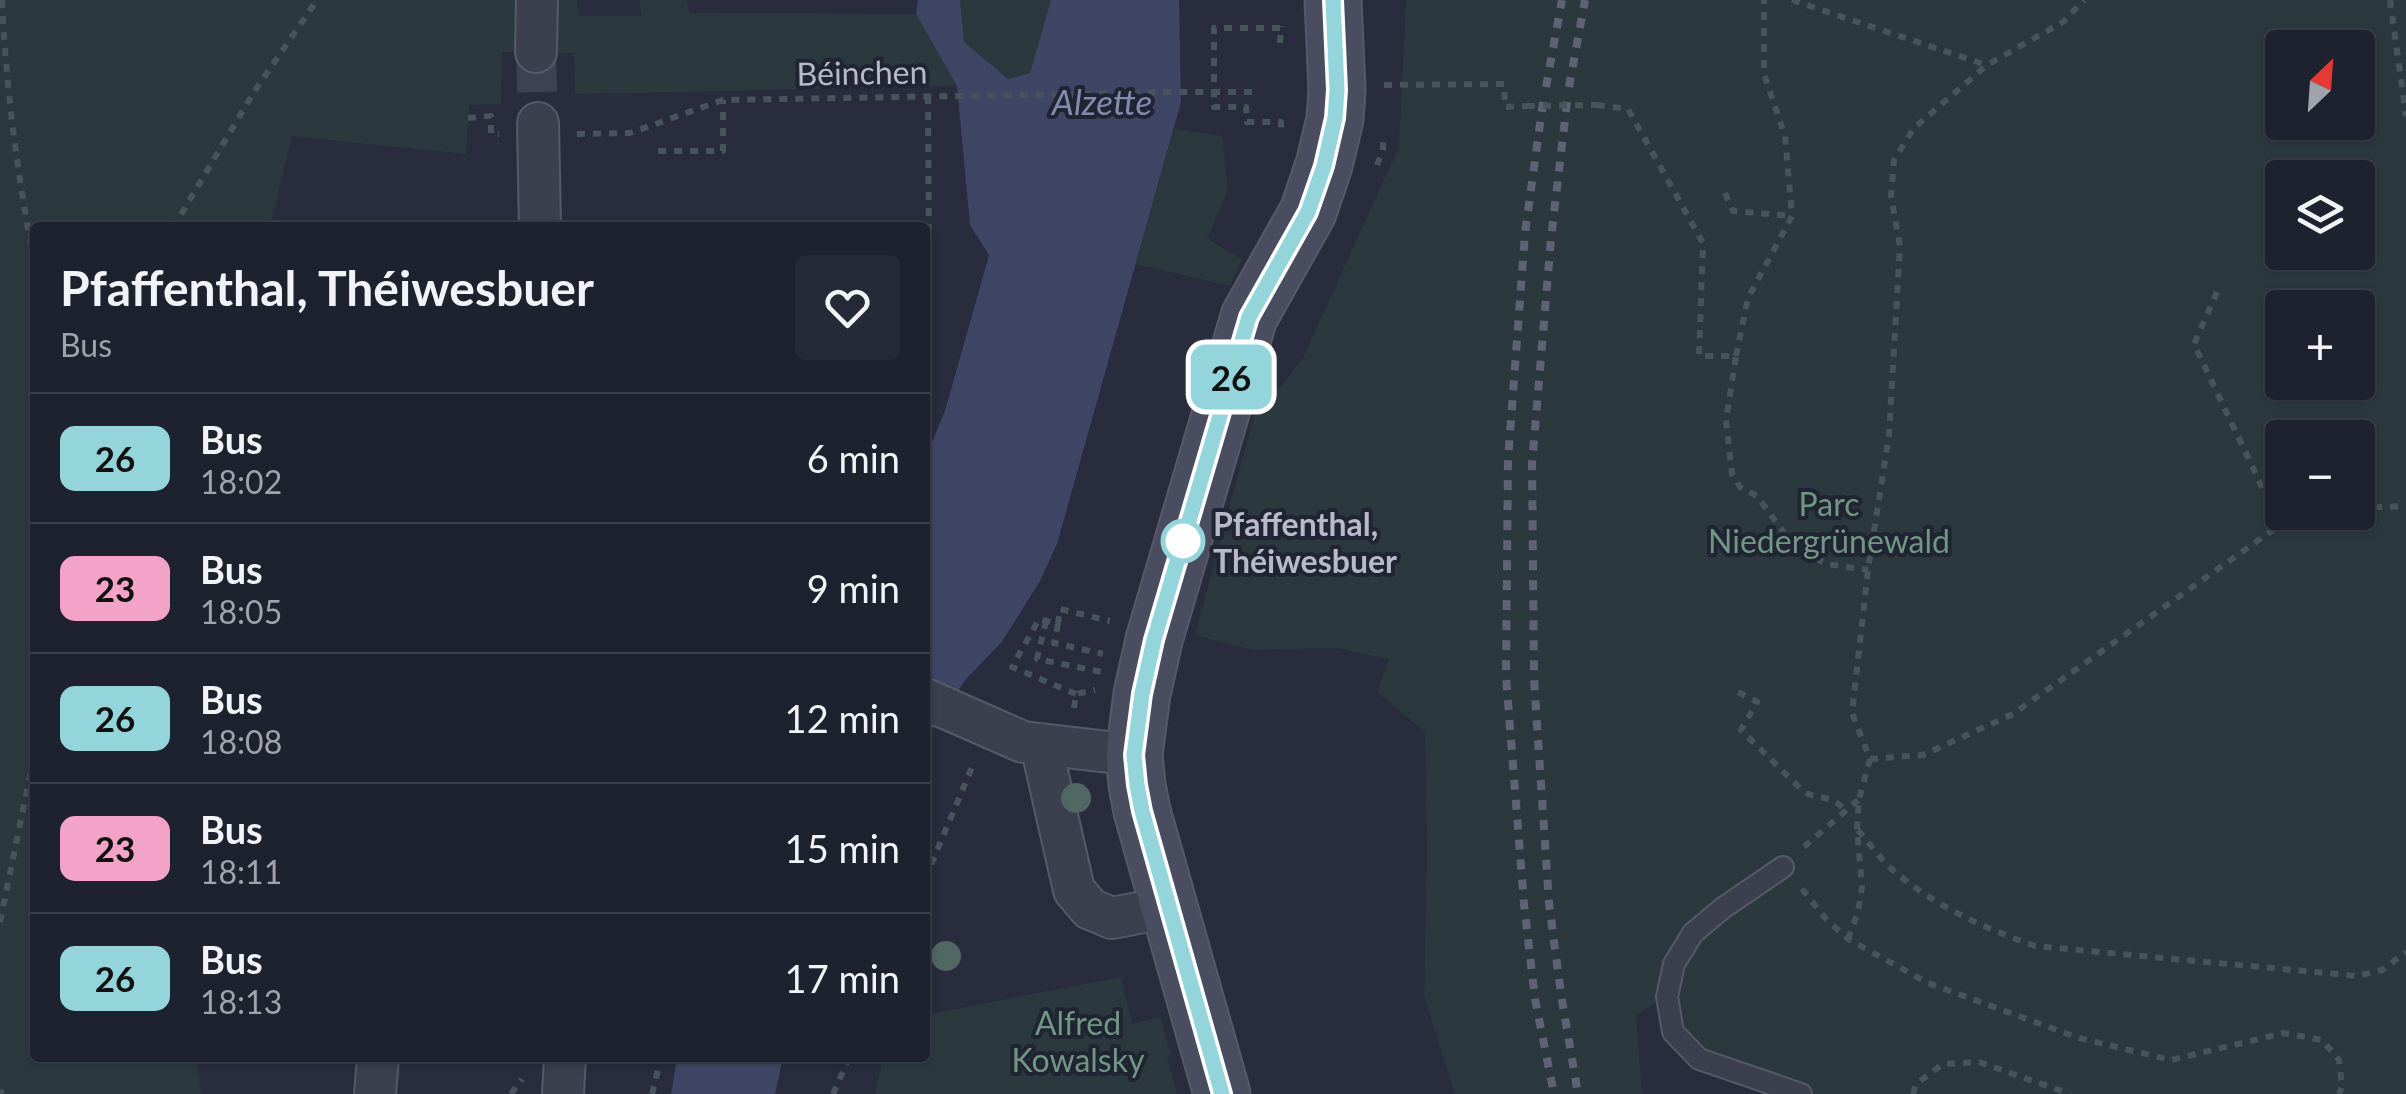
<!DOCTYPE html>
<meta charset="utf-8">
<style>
:root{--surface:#1e212e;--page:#262936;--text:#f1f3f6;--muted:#a1a3aa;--line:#3c3e4a}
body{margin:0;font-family:Lato,sans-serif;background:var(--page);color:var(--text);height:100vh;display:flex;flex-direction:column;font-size:38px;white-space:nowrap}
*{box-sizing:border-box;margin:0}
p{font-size:32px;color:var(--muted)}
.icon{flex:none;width:55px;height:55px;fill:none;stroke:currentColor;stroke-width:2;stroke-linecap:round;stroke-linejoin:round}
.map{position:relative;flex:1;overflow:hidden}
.drawer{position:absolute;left:30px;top:222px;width:900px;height:840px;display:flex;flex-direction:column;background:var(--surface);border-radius:10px;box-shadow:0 2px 8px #0004,0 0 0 2px var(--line)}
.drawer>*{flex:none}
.badge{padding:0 20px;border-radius:15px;font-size:35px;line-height:65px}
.needle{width:65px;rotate:25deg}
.buttons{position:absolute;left:2265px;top:30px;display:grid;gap:20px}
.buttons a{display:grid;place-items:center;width:110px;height:110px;border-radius:10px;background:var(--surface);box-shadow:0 2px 8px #0004,0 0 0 2px var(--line);font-size:50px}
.map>.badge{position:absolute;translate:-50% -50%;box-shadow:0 0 0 5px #fff}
.round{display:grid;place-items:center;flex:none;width:105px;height:105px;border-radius:10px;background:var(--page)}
.summary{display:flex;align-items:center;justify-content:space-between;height:170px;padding:0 30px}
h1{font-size:48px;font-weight:700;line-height:75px}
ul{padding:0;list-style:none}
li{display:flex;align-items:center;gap:30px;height:130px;padding:0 30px;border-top:2px solid var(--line)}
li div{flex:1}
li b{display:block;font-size:38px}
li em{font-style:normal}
li .badge{min-width:110px;font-weight:700;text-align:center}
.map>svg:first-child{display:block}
.green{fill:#2b393f;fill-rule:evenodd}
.water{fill:#3f4665}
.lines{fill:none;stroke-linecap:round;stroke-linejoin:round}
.minor-tunnel{stroke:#3e4152;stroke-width:40;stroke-dasharray:40 20;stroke-linecap:butt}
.service-casing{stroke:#565a68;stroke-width:24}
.minor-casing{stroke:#565a68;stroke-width:44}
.secondary-casing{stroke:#565a68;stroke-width:59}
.path{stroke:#48545b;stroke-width:6;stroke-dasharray:8 8;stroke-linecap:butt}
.service{stroke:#3b3f4e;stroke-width:20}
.minor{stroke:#3b3f4e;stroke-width:40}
.secondary{stroke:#4a4d60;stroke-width:55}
.rail{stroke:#5e6274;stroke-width:8;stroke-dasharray:10 10;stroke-linecap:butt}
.path-bridge{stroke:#48545b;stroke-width:6;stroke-dasharray:8 8;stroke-linecap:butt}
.tree{fill:#506763}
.line-casing{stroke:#fff;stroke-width:22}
.line{stroke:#93d5da;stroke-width:15}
.stop-dot{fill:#fff;stroke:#93d5da;stroke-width:5}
.labels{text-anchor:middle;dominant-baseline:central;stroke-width:8;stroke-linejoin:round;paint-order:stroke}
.street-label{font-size:32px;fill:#b8bac8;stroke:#202433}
.park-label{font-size:32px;fill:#719782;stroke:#202433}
.stop-label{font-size:32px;font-weight:bold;fill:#b8bac8;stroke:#202433;text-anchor:start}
.water-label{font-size:35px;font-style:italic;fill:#828bad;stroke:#202433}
</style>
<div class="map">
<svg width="2406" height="1094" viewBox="0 0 2406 1094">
<rect width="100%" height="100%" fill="#282c3d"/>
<g class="green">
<path d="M0,0H577L578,16H641L639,0H687L689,13L916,14L957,86L575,94L574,53L502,52L501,104L469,105L466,154L292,136L270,227L35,228V1058H197L201,1094H0Z"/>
<path d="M960,0H1051L1030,73L1008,79L964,42Z"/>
<path d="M1406,0H2406V1094H1801L1699,1059L1666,997L1636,1015L1642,1094H1455L1424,996L1427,848L1425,732L1377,692L1389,659L1337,648L1252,650L1195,635L1261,390L1275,394L1303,358L1399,147ZM2282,48H2358V122H2282ZM2282,178H2358V252H2282ZM2282,308H2358V382H2282ZM2282,438H2358V512H2282Z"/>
<path d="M1174,129L1222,136L1228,190L1207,239L1242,259L1230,286L1136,264Z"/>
<path d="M1121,977L1132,1024L1160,1017L1171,1054L1167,1056L1177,1094H875L883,1058H925V1015Z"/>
</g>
<g class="water">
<path d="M918,0H960L964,42L1008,79L1030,73L1051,0H1179L1181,102L1057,544L1040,581L1001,643L966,679L925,740V458L945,411L989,255L970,225L957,86L916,14Z"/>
<path d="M677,1058H783L775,1094H671Z"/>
</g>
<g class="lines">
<path class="minor-tunnel" d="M536,52L538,123"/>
<g class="service-casing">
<path id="service" d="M1783,867L1723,908L1693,933L1674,964L1667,997L1673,1032L1699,1059L1801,1094"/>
</g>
<g class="minor-casing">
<g id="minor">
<path d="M536,52L537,0"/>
<path d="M538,123L540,228"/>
<path d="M925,699L1023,742L1134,755"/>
<path d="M1041,745L1074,890L1090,909L1112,918L1169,907"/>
<path d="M375,1094L378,1058"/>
<path d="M563,1094L565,1058"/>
</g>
</g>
<g class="secondary-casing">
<path id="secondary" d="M1222,1094L1142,811L1137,785L1134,755L1142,694L1154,640L1249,317L1308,212L1324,165L1335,119L1337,90L1333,0"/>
</g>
<g class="path">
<path d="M2,0C6,90 18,178 35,267"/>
<path d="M1792,0L1986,65"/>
<path d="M2390,0L2406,116"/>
<path d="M1280,43L1281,26"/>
<path d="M1384,85L1504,84L1505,107L1527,106"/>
<path d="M1252,92H1214V28H1281"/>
<path d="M1597,105L1628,109L1703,243L1699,356H1736L1726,420L1732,474L1740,487L1757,496L1796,549L1827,564L1868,570"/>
<path d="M468,118L491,116V134H499"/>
<path d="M577,134L630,133L723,100L1192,92H1214V107H1246L1247,122H1281V128"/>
<path d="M658,151H723V100"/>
<path d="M1377,165L1383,150V139"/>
<path d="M1725,193L1733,211L1792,216"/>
<path d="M173,228L254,92L317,0"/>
<path d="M925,260H929L928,95"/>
<path d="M2217,292L2194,344L2280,525"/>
<path d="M1736,356L1748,298L1792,216L1785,136L1764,74V0"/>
<path d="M2358,508L2406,506"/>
<path d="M1046,621L1037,659L1102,672"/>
<path d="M1058,624L1054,643L1103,654"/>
<path d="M1738,692L1757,702L1741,730L1803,791C1820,802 1828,792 1845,810"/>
<path d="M1076,694L1012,667L1039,619L1058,624L1060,609L1110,621"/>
<path d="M1074,708L1076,694L1095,690"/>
<path d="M1870,759L1923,755L2013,714L2280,525L2333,512"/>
<path d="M1858,830C1870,844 1881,860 1895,872C1937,907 1984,928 2035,946L2357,976L2382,970L2406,952"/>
<path d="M1804,847L1858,800"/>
<path d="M925,879L973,765"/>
<path d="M1802,889L1826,919L1848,939L1928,983L2079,1038L2171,1060L2284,1033L2322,1040L2339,1060L2342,1087L2339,1094"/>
<path d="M0,922L35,751"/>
<path d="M1848,939L1858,912L1862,887L1857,829L1859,799L1870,759L1852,713L1868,570L1889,435L1900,246L1891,196L1894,160L1914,128L1987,65L2063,22L2084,0"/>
<path d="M0,1090L2,1094"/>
<path d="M511,1094L522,1079"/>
<path d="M652,1094L661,1058"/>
<path d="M833,1094L849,1058"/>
<path d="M1913,1094L1916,1084L1943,1064L1979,1062L2070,1094"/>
</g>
<use href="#service" class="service"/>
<use href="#minor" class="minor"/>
<use href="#secondary" class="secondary"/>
<g class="rail">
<path d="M1546,87L1562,0"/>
<path d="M1569,87L1585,0"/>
<path d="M1543,102L1525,233L1508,460L1506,677L1524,904L1535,999L1554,1094"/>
<path d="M1567,102L1551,239L1532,464L1534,679L1549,903L1561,994L1578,1094"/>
</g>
<path class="path-bridge" d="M1527,106L1597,105"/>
</g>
<g class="tree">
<circle cx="1076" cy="798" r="15"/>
<circle cx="946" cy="956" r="15"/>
</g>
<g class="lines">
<g class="line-casing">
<path id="line" d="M1222,1094L1142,811L1137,785L1134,755L1142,694L1154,640L1249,317L1308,212L1324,166L1335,118L1337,90L1333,0"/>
</g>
<use href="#line" class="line"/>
</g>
<circle class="stop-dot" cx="1183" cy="541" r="20"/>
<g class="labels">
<g class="street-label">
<text transform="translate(862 72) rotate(-1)">Béinchen</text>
</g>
<g class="park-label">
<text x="1829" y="503">Parc<tspan x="1829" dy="37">Niedergrünewald</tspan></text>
<text x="1078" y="1022">Alfred<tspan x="1078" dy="37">Kowalsky</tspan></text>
</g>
<g class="stop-label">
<text x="1213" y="523">Pfaffenthal,<tspan x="1213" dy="37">Théiwesbuer</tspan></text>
</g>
<g class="water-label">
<text x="1102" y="101">Alzette</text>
</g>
</g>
</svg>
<div class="buttons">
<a><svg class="needle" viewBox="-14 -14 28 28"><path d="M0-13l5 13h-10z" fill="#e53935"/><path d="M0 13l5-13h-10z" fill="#a1a3aa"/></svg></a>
<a><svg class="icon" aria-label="layers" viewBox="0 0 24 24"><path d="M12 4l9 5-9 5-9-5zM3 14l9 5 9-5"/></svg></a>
<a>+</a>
<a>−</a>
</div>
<b class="badge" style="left:1231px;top:377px;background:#93d5da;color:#111">26</b>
<section class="drawer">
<div class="summary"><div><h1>Pfaffenthal, Théiwesbuer</h1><p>Bus</p></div><a class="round"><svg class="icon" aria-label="heart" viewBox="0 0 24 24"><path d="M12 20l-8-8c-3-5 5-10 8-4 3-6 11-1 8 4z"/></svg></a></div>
<ul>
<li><span class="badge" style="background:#93d5da;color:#111">26</span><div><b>Bus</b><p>18:02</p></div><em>6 min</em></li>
<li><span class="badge" style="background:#f4a3c8;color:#111">23</span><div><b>Bus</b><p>18:05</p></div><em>9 min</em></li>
<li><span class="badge" style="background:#93d5da;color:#111">26</span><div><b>Bus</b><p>18:08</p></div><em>12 min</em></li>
<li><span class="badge" style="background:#f4a3c8;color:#111">23</span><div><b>Bus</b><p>18:11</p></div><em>15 min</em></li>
<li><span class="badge" style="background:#93d5da;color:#111">26</span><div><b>Bus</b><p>18:13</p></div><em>17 min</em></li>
</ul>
</section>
</div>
